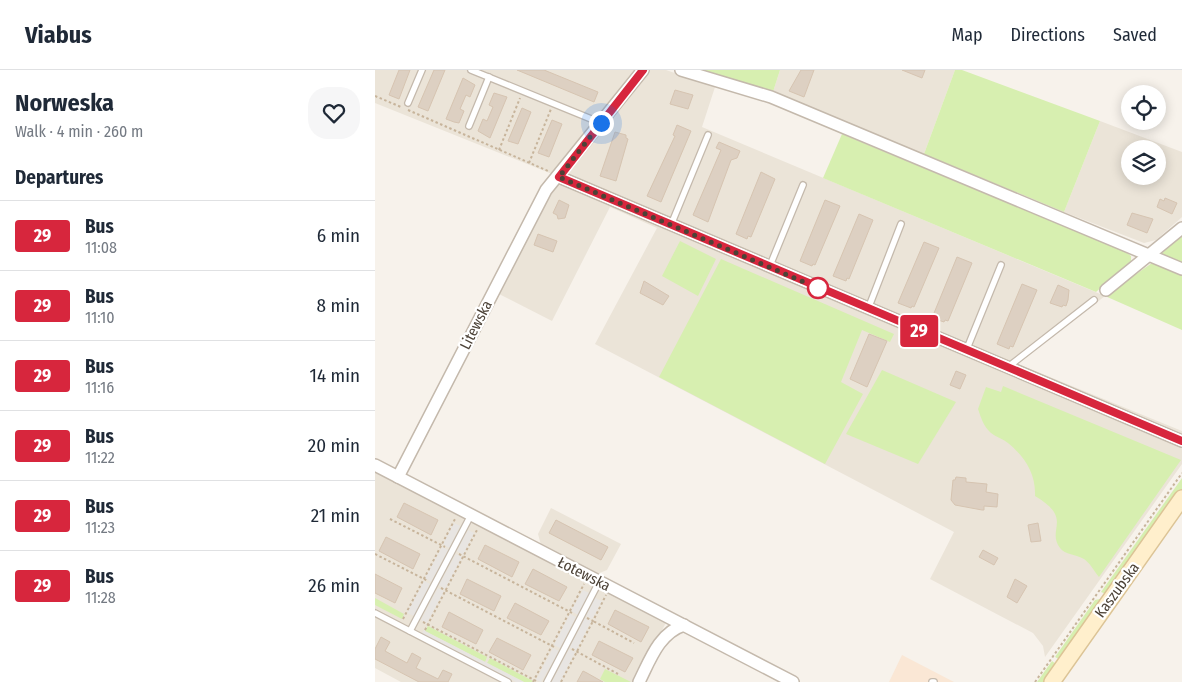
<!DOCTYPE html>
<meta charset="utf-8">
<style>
:root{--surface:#fff;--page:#f6f6f7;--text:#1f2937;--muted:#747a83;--line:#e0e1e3}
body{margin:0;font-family:"Fira Sans Condensed",sans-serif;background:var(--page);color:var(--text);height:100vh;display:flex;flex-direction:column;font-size:19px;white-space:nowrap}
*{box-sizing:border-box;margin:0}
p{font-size:16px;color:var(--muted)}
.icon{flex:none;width:28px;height:28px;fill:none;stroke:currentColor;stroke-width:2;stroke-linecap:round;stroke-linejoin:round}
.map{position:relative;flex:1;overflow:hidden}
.sheet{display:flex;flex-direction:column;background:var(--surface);width:375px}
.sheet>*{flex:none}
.badge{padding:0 10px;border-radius:4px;font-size:18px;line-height:32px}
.fabs{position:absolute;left:746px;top:15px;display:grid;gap:10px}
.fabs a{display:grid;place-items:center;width:45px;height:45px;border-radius:50%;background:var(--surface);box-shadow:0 2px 12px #0003;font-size:25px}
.you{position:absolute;width:25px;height:25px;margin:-12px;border:4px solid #fff;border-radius:50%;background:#1a73e8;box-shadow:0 0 0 8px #1a73e833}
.map>.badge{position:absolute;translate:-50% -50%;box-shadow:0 0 0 2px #fff}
h2{padding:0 15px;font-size:19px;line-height:45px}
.round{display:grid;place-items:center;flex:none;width:52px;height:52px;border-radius:20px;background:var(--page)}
.head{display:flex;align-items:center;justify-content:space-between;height:85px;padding:0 15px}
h1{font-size:24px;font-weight:700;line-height:38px}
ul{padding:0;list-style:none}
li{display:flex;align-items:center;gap:15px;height:70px;padding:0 15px;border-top:1px solid var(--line)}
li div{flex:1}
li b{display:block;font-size:19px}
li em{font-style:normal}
li .badge{min-width:55px;font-weight:700;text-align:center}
header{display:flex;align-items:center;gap:30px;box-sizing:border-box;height:70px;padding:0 25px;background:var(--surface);border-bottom:1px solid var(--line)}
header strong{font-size:24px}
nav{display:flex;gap:28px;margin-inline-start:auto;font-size:18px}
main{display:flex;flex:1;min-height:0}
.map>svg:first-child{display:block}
.residential{fill:#ebe4d8;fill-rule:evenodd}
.commercial{fill:#fae7d5}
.green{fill:#d7efb0}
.parking{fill:#e8e5e2}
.building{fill:#ddd0c2;stroke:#d6c4b1}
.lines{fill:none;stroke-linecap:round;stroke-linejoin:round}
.service-casing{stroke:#c4b9ac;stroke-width:8}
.minor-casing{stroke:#c4b9ac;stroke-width:14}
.secondary-casing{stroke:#dcc496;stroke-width:18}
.path{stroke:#c7b49b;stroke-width:2;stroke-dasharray:2.5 2.5;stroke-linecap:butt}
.service{stroke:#fff;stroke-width:5.5}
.minor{stroke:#fff;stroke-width:11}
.secondary{stroke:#ffefcc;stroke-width:15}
.line-casing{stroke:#fff;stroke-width:11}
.line{stroke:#d7263d;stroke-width:8}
.walk{stroke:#4c4237;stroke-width:5;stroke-dasharray:0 9}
.stop-dot{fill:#fff;stroke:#d7263d;stroke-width:2.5}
.labels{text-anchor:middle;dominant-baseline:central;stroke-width:4.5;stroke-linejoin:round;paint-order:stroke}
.street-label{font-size:15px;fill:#4c4237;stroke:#fff}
</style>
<header>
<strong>Viabus</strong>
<nav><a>Map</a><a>Directions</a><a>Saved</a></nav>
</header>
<main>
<section class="sheet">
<div class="head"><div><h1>Norweska</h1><p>Walk · 4 min · 260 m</p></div><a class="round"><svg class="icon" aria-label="heart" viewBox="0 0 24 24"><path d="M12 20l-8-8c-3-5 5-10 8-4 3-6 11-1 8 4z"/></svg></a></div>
<h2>Departures</h2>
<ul>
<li><span class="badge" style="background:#d7263d;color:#fff">29</span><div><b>Bus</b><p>11:08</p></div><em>6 min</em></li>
<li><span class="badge" style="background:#d7263d;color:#fff">29</span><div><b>Bus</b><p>11:10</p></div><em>8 min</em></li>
<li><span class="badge" style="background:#d7263d;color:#fff">29</span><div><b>Bus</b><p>11:16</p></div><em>14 min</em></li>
<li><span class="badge" style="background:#d7263d;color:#fff">29</span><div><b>Bus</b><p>11:22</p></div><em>20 min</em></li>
<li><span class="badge" style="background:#d7263d;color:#fff">29</span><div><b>Bus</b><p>11:23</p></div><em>21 min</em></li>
<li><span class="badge" style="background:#d7263d;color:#fff">29</span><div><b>Bus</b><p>11:28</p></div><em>26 min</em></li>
</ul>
</section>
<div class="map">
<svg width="807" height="612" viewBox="0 0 807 612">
<rect width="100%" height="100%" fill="#f7f2eb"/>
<g class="residential">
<path d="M0,0H291L340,17L327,57L730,226L643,294L807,361V394L670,587L668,576L658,563L555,509L579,462L220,274L282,158L235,137L177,251L124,224L179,115L177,104L0,33Z"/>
<path d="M405,0H580L549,84L397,25Z"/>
<path d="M725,51L807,82V147L781,170L769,173L689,142ZM755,79H782V106H755Z"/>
<path d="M0,388L166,475L163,464L176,438L246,474L232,500L222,504L296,543L284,566L275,576L257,612H26L0,598Z"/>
</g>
<path class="commercial" d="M527,585L579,612H514Z"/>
<g class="green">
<path d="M316,0H405L397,25Z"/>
<path d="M580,0H587L725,51L689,142L549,84Z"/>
<path d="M467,64L751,182L756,186V191L721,222L448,108Z"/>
<path d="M807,165V194L785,185Z"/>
<path d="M305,171L341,189L323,226L287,206Z"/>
<path d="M346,189L519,264L515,272L487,260L466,312L488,324L450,394L284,307Z"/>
<path d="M777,193L807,204V260L730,226Z"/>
<path d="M507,300L581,332L543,394L471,364Z"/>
<path d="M628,316L806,390L724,507C719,501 715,493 709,489C701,484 690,485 685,478C671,459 699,449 660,426C661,404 650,387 633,373C628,369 621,367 616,363C609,357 606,348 603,339L611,317L626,322Z"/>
<path d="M807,408V419L804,426L731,524L726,522Z"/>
<path d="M0,528L29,544L27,549L0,535Z"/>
<path d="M725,529L727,531L686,590L680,587L720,530Z"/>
<path d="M53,556L112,587L110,592L50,561Z"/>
<path d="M115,588L158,611L157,612H149L112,593Z"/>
<path d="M677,591L681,594L672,612H662Z"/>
<path d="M230,599L256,612H230L225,609Z"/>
</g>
<g class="parking">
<path d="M79,453L85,456L74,478L68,474Z"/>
<path d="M93,460L99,463L88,485L82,481Z"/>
<path d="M67,477L73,480L56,512L50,508Z"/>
<path d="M81,484L87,487L70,519L64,515Z"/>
<path d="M49,511L55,514L39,546L32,543Z"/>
<path d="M63,518L69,521L52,553L46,550Z"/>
<path d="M208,520L214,523L203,545L196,541Z"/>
<path d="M220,528L227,531L217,549L211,546Z"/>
<path d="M195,544L201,547L185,578L179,575Z"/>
<path d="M210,548L216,551L201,581L195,577Z"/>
<path d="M49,560L50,561L149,612H141L47,563Z"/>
<path d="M178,578L184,581L166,612L161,610Z"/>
<path d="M194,579L200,582L185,612H177Z"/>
</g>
<g class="building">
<path d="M24,0H35L24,29L14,25Z"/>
<path d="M59,0H70L53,41L43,37Z"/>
<path d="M142,0H169L223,22L219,32Z"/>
<path d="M426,0H439L429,27L414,21Z"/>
<path d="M527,0H550L547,8Z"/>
<path d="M88,8L100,15L95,27L91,25L85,39L89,41L84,53L79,52L71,49Z"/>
<path d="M300,20L318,25L313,39L295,34Z"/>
<path d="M119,23L132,27L115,68L103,61L108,49L112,51L118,37L114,35Z"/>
<path d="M147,38L156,42L143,74L133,71Z"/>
<path d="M177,50L187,54L174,87L163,83Z"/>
<path d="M302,55L316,61L286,132L272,126L300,66L298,65Z"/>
<path d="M240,62L251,65V68L253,69L241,111L225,106Z"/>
<path d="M344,72L365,81L362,88L356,90L333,152L318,145L346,80L341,78Z"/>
<path d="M386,102L400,109L376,167L373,166L372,169L361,164Z"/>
<path d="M790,128L802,133L797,144L782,137L785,129L789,131Z"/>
<path d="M184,130L194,135L190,148L183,149L182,145L178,143Z"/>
<path d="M450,130L465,136L440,195L438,194L437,196L425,191Z"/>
<path d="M757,143L778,149L772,163L752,155Z"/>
<path d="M484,144L498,150L474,209L472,208L471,211L458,206Z"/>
<path d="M163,164L182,171L178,182L159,175Z"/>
<path d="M549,172L564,178L539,237L537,236L536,238L523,233Z"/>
<path d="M582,187L597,193L573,251L570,250L569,252L557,248Z"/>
<path d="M269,211L294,226L288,235L265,223Z"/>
<path d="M647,214L662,220L638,277L635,276L634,279L622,274Z"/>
<path d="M683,215L694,220L693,230L691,236L688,235L687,237L675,233Z"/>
<path d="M494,264L512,271L492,317L475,309Z"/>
<path d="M581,301L591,305L585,319L575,315Z"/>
<path d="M581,407L591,408V412L612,414L611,422L623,424L622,437L609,436V440H607L580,435L576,430L578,410H580Z"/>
<path d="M29,433L63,450L56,465L22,447Z"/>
<path d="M181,450L233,477L226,490L174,463Z"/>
<path d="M663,453L666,471L656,472L653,455Z"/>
<path d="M11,467L45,484L38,499L4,481Z"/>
<path d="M110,475L144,492L137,507L103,489Z"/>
<path d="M608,480L623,488L619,495L604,487Z"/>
<path d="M158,499L192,517L184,531L150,514Z"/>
<path d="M0,504L27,518L20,533L0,523Z"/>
<path d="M92,509L126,526L119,541L85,524Z"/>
<path d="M640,509L652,516L642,533L632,527Z"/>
<path d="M140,533L174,551L166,565L132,548Z"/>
<path d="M240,540L274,557L266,572L233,554Z"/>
<path d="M74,542L108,560L101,574L67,557Z"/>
<path d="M6,567L15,572L10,581L32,593L37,583L46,588L41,598L63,609L68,600L77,604L73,612H44L0,589V579Z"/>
<path d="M122,568L156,585L148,600L114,582Z"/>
<path d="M224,571L258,588L250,602L217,585Z"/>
<path d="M208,601L212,603L228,612H202Z"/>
</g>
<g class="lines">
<g class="service-casing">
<g id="service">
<path d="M96,0L226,53"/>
<path d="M33,33L47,0"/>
<path d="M94,56L114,7"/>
<path d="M296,155L333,65"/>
<path d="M394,198L428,115"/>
<path d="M493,239L526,154"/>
<path d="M591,281L626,195"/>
<path d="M633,297L719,230"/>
<path d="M0,543L133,612"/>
<path d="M35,561L96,445"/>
<path d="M172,612L224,512"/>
<path d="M557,612H559"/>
</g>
</g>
<g class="minor-casing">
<g id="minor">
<path d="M306,0L396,27L807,199"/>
<path d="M184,107L807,371"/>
<path d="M731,220L807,158"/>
<path d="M0,395L418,612"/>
<path d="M23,407L171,120L268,0"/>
<path d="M264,612C275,590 284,563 309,555"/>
</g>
</g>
<g class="secondary-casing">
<path id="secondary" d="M677,612L807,428"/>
</g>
<g class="path">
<path d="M0,26L26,37"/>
<path d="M33,40L173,101"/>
<path d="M124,80L145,28"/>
<path d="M154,93L176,39"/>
<path d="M15,449L70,477"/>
<path d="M0,484L53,511"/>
<path d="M84,484L199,544"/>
<path d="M66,518L181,578"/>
<path d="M212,548L218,551L231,525"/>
<path d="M28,549L80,449"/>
<path d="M48,552L163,612"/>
<path d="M50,560L103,458"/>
<path d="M197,579L243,604"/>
<path d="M158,612L209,514"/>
<path d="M186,612L218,551L259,573"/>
<path d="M660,612L807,403"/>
</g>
<use href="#service" class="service"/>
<use href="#minor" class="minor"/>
<use href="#secondary" class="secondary"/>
</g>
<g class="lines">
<g class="line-casing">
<path id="line" d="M268,0L184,107L807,371"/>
</g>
<use href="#line" class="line"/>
<path class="walk" d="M226,53L184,107L443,218"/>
</g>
<circle class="stop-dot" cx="443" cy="218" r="10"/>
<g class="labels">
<g class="street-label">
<text transform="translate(101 255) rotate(-63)">Litewska</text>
<text transform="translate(209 504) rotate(27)">Łotewska</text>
<text transform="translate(742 520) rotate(-54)">Kaszubska</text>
</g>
</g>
</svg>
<div class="fabs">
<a><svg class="icon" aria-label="locate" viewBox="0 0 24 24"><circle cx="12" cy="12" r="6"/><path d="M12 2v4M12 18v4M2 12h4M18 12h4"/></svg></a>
<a><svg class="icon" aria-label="layers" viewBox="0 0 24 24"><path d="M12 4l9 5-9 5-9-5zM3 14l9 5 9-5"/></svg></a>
</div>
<div class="you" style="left:226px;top:53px"></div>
<b class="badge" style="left:544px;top:261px;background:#d7263d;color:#fff">29</b>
</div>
</main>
